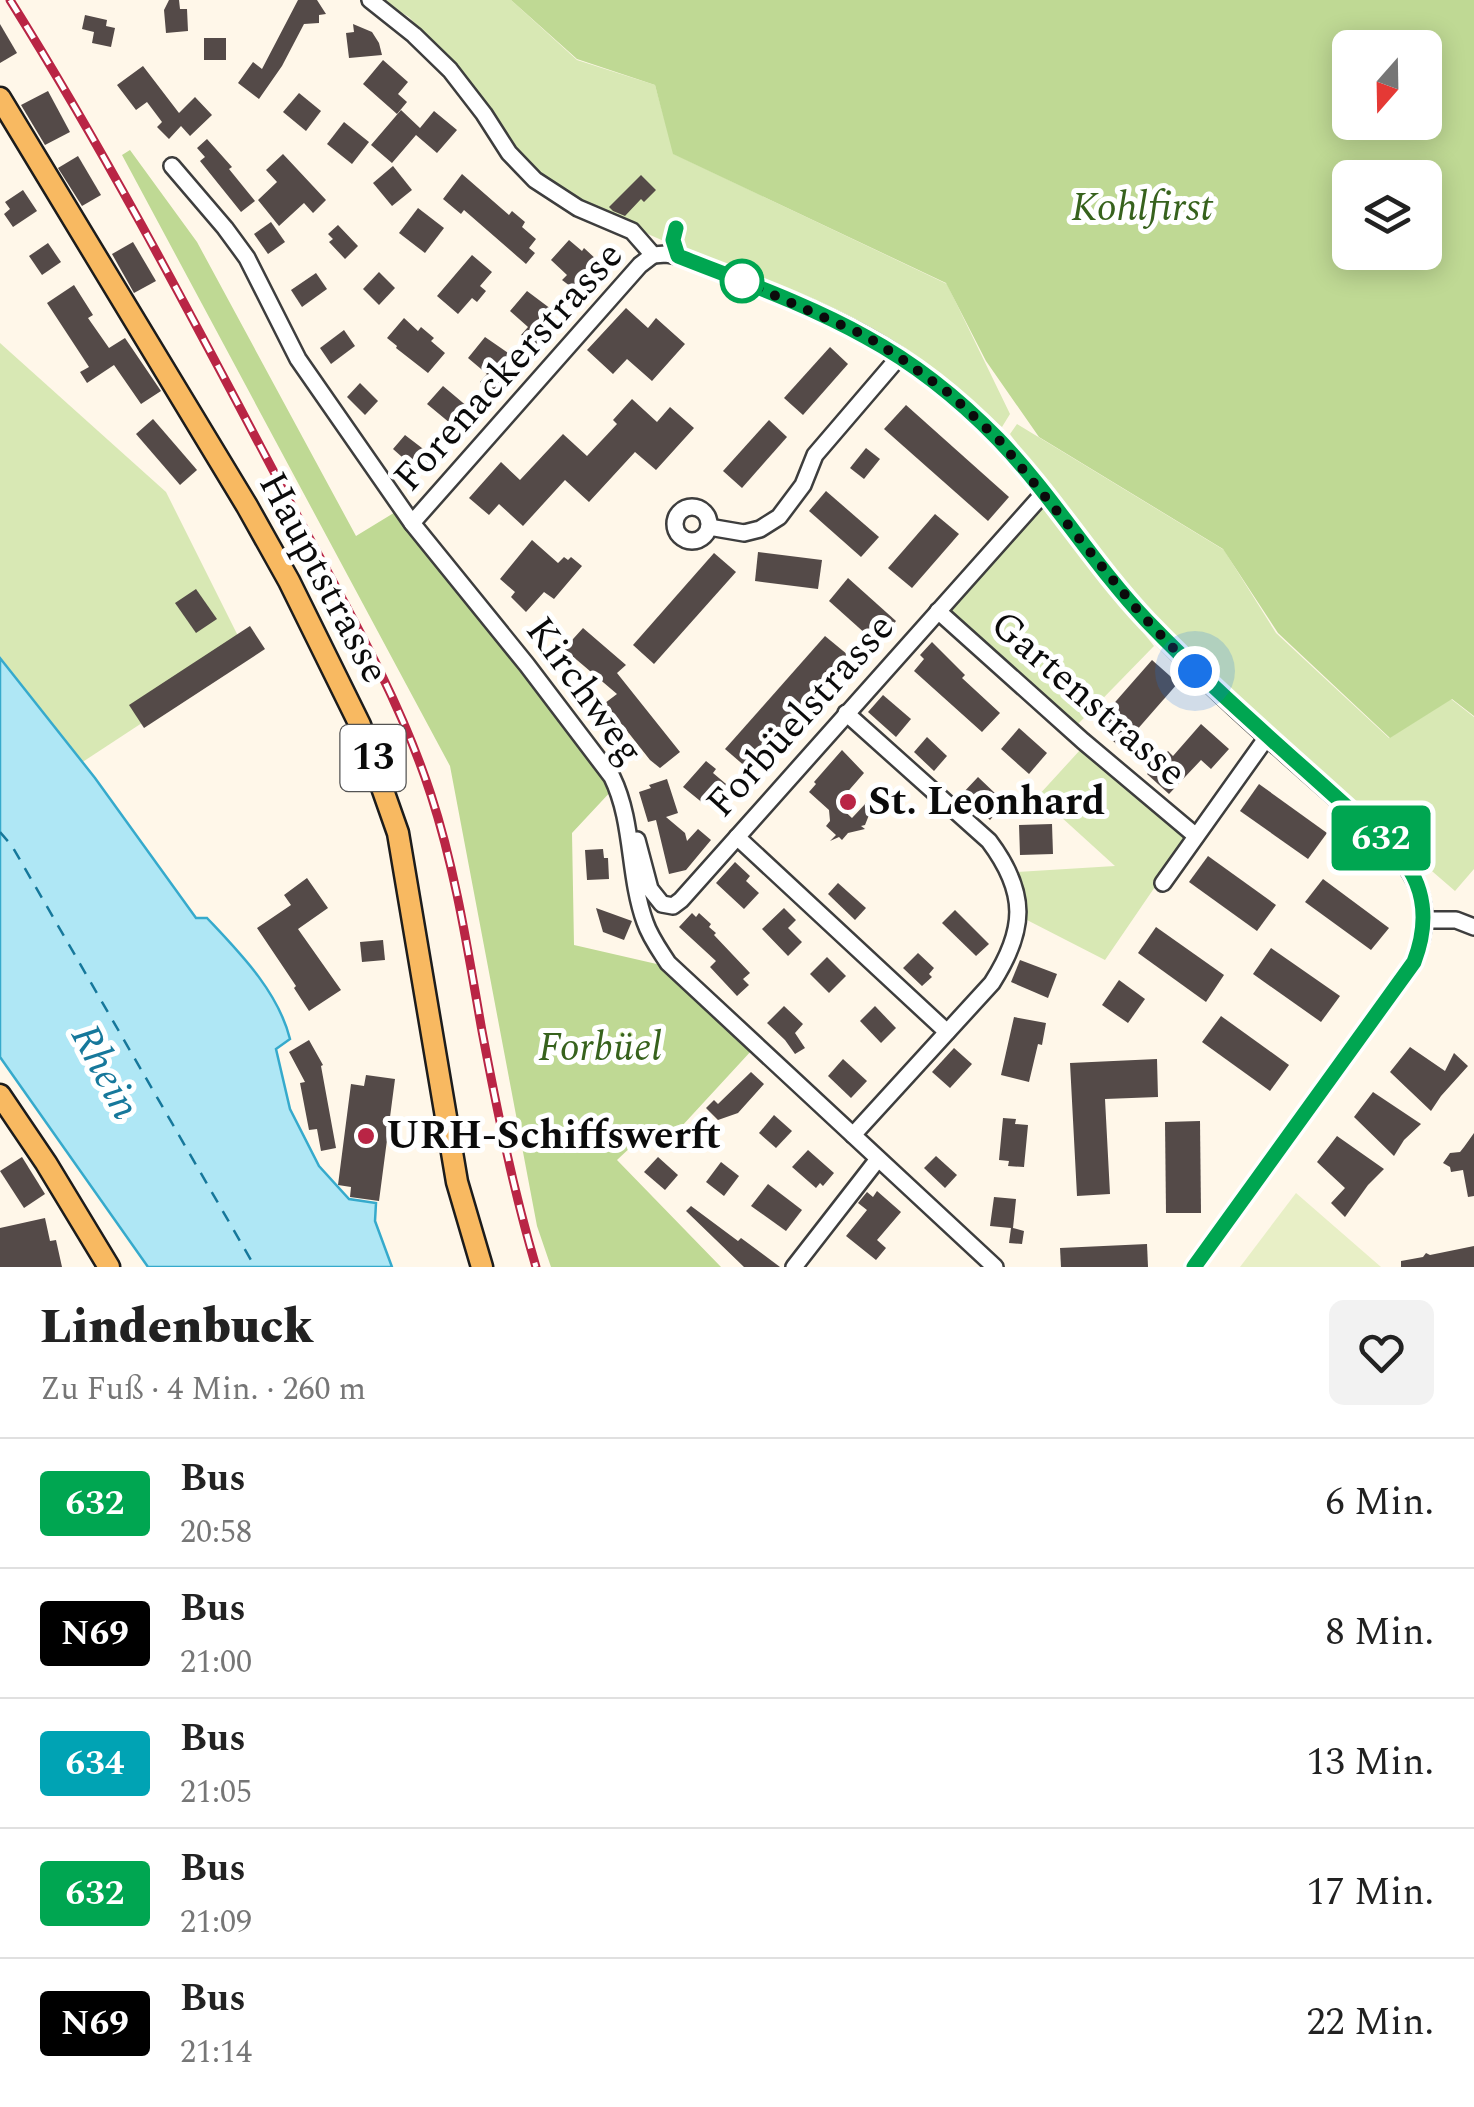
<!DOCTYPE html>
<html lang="de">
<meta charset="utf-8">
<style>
:root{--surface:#fff;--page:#f2f2f2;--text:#222;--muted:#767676;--line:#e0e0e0}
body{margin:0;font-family:Spectral,serif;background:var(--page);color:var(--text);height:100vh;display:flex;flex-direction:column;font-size:38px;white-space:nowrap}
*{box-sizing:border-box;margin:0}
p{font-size:32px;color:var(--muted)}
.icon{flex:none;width:55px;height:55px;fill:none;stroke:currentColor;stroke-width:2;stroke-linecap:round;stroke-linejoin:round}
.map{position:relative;height:1267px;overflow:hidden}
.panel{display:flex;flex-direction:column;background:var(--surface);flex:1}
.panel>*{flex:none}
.badge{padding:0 20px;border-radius:8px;font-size:35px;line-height:65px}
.needle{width:65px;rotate:200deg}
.buttons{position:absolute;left:1332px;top:30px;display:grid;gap:20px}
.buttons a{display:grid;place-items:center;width:110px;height:110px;border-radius:15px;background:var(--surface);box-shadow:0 5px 25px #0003;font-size:50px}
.you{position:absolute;width:50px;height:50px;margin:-25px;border:8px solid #fff;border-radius:50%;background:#1a73e8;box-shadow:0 0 0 15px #1a73e833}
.map>.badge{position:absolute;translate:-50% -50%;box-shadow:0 0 0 5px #fff}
.round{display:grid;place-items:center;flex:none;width:105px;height:105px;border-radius:15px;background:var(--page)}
.headline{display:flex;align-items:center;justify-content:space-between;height:170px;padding:0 40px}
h1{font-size:48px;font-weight:800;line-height:75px}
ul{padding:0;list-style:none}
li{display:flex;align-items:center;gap:30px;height:130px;padding:0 40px;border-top:2px solid var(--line)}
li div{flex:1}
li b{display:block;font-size:38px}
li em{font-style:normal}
li .badge{min-width:110px;font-weight:700;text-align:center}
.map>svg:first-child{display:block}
.green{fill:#d8e8b4}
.forest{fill:#bfd994;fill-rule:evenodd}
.pitch{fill:#e8efc6}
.water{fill:#afe7f5;stroke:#36aacc;stroke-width:2.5}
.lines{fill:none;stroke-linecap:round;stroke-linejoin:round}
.ferry{stroke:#16789b;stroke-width:2.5;stroke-dasharray:12 10;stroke-linecap:butt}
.building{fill:#544a48}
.minor-casing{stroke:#3e3e3e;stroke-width:20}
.major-casing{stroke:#1c1c1c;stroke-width:25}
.minor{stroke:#fff;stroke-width:15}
.major{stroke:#f8b961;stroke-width:20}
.rail-casing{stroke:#b92545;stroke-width:9}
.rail{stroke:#fff;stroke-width:5;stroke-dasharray:15;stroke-linecap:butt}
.line-casing{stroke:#fff;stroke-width:22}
.line{stroke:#00a651;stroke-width:15}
.walk{stroke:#0b0b0b;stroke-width:10;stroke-dasharray:0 18}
.stop-dot{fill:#fff;stroke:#00a651;stroke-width:5}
.poi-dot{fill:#b92545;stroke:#fff;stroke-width:4}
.labels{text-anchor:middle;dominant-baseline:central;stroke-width:10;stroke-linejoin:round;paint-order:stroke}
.shield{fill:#fff;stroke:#545454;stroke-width:2.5}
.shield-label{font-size:38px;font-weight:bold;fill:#0b0b0b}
.park-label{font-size:40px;font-style:italic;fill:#37621d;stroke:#fff}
.street-label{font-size:40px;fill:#0b0b0b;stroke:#fff}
.poi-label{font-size:40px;font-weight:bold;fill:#0b0b0b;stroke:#fff;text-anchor:start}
.water-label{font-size:42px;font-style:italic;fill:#16789b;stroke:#fff}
</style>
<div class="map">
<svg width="1474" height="1267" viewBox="0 0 1474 1267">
<rect width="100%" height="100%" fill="#fff7e9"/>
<g class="green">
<path d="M380,0H511L577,60L655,85L674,154L947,284L1010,414L1002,427L887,339L575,202L528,166L478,95L409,17Z"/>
<path d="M0,343L166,492L247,654L81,763L0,656Z"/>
<path d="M1017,424L1224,550L1276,633L1389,738L1451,699L1474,717V869L1455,891L1234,700L1146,611L1065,509L1010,434Z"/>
<path d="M1041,504L1154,646L1078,724L948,610Z"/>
<path d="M1081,749L1189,837L1105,960L1025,919L1017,872L1115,866L1038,796Z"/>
</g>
<g class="forest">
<path d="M511,0H1474V716L1452,699L1390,738L1278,633L1223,549L1039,437L986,361L946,283L673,154L655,85L577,59ZM1350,48H1425V122H1350ZM1350,178H1425V252H1350Z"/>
<path d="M130,150L197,242L356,536L397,511L614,788L572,833L574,945L661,965L752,1050L681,1127L651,1128L617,1160L721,1267H551L537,1226L450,766L122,155Z"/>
</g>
<path class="pitch" d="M1296,1193L1381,1267H1240Z"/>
<path class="water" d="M0,658L95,778L196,918H207C239,952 278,991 290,1039L276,1049L290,1109L319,1166L349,1199L376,1203L375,1221L392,1267H148L0,1057Z"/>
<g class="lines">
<path class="ferry" d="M0,832L12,846L255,1267"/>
</g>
<g class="building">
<path d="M169,0H179L180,9H187L188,31L166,33L164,10Z"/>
<path d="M298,0H317L326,14L319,15V23L304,24L282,66L259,99L238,83L253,62L262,69Z"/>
<path d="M85,15L107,20L106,26L115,28L111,47L92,43L94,32L82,29Z"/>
<path d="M0,24L17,53L0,63Z"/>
<path d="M353,24L372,32L379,43L382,55L349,58L346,33L354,32Z"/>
<rect x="204" y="38" width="22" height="22"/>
<path d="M383,60L408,82L398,94L407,102L397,114L363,84Z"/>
<path d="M143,66L179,113L195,97L212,115L190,136L181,126L169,139L157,127L162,122L147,102L136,110L117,85Z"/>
<path d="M48,91L70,132L45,145L21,105Z"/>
<path d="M299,93L321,111L306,131L283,112Z"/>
<path d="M401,110L420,128L434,111L457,130L437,153L416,135L392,163L371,145Z"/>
<path d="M344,122L369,142L352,164L327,144Z"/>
<path d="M207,139L232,167L229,169L255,201L241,212L200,161L205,157L197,148Z"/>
<path d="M283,154L326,200L313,213L304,203L279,226L258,200L277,182L266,170Z"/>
<path d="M78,156L101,195L82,206L58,168Z"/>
<path d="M393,166L412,190L392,206L373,183Z"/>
<path d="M462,174L509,215L512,211L525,222L522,227L536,239L529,248L535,253L526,264L464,210L461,214L443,199Z"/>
<path d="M641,175L656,190L644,202L641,199L625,216L613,211L609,207Z"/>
<path d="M23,190L37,211L13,227L4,214L10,209L5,202Z"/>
<path d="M418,208L444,228L425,253L399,233Z"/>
<path d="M271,222L285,242L268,254L254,234Z"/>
<path d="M338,225L358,246L345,259L329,242L333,239L328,234Z"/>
<path d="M569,240L582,251L584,248L597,260L579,280L587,287L577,297L568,289L570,286L562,280L567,275L551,260Z"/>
<path d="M133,242L156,281L134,293L112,254Z"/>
<path d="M48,243L61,262L42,275L29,256Z"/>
<path d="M472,255L492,272L480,286L486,291L477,302L472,298L458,314L437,296Z"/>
<path d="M379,272L395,288L379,305L363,289Z"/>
<path d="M316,273L327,289L302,307L291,290Z"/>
<path d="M74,285L93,315L88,318L109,348L125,338L161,391L141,404L114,365L87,383L80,372L89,367L47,303Z"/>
<path d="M527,291L555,312L538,332L543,336L535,346L521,335L528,327L510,311Z"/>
<path d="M626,308L648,328L656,318L685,344L652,381L627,359L613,374L587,350Z"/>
<path d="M404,318L418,331L421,327L434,338L431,341L445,353L428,373L396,348L397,346L387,338Z"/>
<path d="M344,330L355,346L331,364L320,348Z"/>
<path d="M485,337L514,357L496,379L502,384L494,393L480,382L487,374L468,358Z"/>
<path d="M830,347L848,364L803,415L784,398Z"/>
<path d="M360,383L378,401L365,415L347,397Z"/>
<path d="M443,386L475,413L465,425L461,422L456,428L427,404Z"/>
<path d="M632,399L657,422L670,407L694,428L656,470L635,452L589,502L565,480L523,526L499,504L489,515L469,498L501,462L520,480L563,434L587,456L617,424L613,420Z"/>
<path d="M906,405L1009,497L988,521L884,429Z"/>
<path d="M153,419L197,470L180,485L136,434Z"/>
<path d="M769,420L787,437L742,488L723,471Z"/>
<path d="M405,435L435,458L420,474L416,469L408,478L398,462L402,457L393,449Z"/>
<path d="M866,448L880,459L864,479L850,468Z"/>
<path d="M826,491L879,537L861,557L809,511Z"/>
<path d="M935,514L959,534L912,588L888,568Z"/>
<path d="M532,540L558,563L564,557L568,560L571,557L582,566L554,599L544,592L526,612L511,597L515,592L500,579Z"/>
<path d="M758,552L822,560L818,589L755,581Z"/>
<path d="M714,553L736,572L654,664L633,645Z"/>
<path d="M848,578L896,621L877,644L829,601Z"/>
<path d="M196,589L217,619L196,633L175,603Z"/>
<path d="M250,626L265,649L144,728L129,705Z"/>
<path d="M583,628L626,665L617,673L680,752L660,768L650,760L605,703L617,694L564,649Z"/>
<path d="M825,636L848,655L747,768L725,749Z"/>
<path d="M932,642L965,675L962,678L1000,713L982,732L914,671L924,659L920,655Z"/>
<path d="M1152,660L1178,683L1121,748L1095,725Z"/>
<path d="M883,695L911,719L896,737L868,712Z"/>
<path d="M1201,724L1229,749L1211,769L1201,760L1169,794L1147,774L1168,751L1173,756Z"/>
<path d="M1019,728L1047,753L1029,774L1001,749Z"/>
<path d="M927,737L947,756L934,771L914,752Z"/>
<path d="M842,750L864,773L837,804L852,818L867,802L869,815L865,825L861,826L865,829L848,833L842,840L839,837L830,841L836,835L826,826L830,821L829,810L809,792L816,784L814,782Z"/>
<path d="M706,761L716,769L713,773L738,794L704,804L683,787Z"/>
<path d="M978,777L999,797L995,801L1001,807L990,820L962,794Z"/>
<path d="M667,779L678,813L666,817L685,833L687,841L698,829L711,840L686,870L669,874L656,820L648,822L639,792L651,788L649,785Z"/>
<path d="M1259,784L1327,833L1308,859L1240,811Z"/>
<path d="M1052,824L1053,854L1020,855L1019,825Z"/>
<path d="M603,849L604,858H608L609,879L587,880L585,850Z"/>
<path d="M1208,856L1276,905L1257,931L1189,882Z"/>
<path d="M735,862L750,876L746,881L759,893L744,909L716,883Z"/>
<path d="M307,878L328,908L298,929L341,990L309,1011L294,988L296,986L257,928L291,905L284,895Z"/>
<path d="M1323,879L1389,928L1371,950L1305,902Z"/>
<path d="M838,883L866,908L855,920L828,894Z"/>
<path d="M596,908L632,921L624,940L603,932Z"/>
<path d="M784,908L796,920L788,928L802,942L788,956L762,929Z"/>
<path d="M955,910L989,944L976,956L942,923Z"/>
<path d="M692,913L696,917L699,913L711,924L709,927L716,933L714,935L750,973L743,979L749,985L737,996L710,967L716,961L679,927Z"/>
<path d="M1156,927L1224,975L1206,1002L1138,953Z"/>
<path d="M383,940L385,960L362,962L360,942Z"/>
<path d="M1271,948L1340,996L1321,1022L1253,974Z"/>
<path d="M918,953L934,968L929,974L932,977L922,986L903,968Z"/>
<path d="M827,957L846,976L829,993L810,974Z"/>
<path d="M1020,960L1057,974L1048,998L1011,982Z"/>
<path d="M1119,980L1145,999L1128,1023L1102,1005Z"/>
<path d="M784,1006L803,1024L795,1033L805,1048L795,1054L785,1040L767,1023Z"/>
<path d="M875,1006L896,1028L881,1043L860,1021Z"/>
<path d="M1221,1016L1289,1065L1270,1091L1202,1042Z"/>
<path d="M1014,1017L1046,1023L1042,1045L1038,1044L1029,1082L1001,1075Z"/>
<path d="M309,1040L323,1065L321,1066L336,1148L321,1151L317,1129L309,1130L300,1083L305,1082L289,1052Z"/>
<path d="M1410,1047L1445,1071L1454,1053L1468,1066L1441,1096L1431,1111L1390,1072Z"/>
<path d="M954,1048L972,1064L950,1088L932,1072Z"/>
<path d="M843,1059L867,1081L851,1098L828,1076Z"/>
<path d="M1157,1059L1158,1097L1105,1099L1110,1194L1077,1196L1070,1063Z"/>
<path d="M751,1072L764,1084L738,1113L718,1120L706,1108L714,1100L718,1104Z"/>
<path d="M366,1075L395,1079L379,1201L350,1197L351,1187L338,1185L351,1084L364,1086Z"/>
<path d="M1373,1092L1421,1124L1404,1140L1394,1156L1354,1117Z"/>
<path d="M774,1115L792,1131L776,1148L759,1133Z"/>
<path d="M1003,1118L1016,1119L1015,1124L1028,1125L1024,1167L1008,1166L1009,1161L999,1160Z"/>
<path d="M1200,1121L1201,1213H1166L1165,1122Z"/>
<path d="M1474,1133V1196L1468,1197L1463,1170L1451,1172L1450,1167L1443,1163L1450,1153L1460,1152L1464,1147Z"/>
<path d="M1337,1136L1384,1169L1368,1185L1345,1217L1331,1203L1345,1188L1317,1162Z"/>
<path d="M808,1150L834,1173L823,1186L820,1183L816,1188L792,1167Z"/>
<path d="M936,1156L957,1175L945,1188L924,1168Z"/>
<path d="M22,1157L45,1194L24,1208L0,1171Z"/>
<path d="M658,1157L678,1175L665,1190L644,1172Z"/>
<path d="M721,1162L739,1176L724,1196L706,1182Z"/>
<path d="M768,1184L802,1210L786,1231L751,1206Z"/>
<path d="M877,1191L901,1212L877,1240L886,1248L876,1260L846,1236L867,1210L858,1203L867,1192L873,1197Z"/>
<path d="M994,1197L1016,1199L1013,1228L1024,1231L1022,1244L1009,1243L1011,1228L990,1226Z"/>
<path d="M691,1206L738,1241L741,1238L780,1267H744L686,1211Z"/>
<path d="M45,1218L50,1241L56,1240L62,1267H0V1228Z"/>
<path d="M1147,1244L1148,1267H1061L1060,1248Z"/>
<path d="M1474,1246V1267H1401V1261L1423,1257L1426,1253L1430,1255Z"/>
</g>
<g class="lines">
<g class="minor-casing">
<g id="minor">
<path d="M370,0L414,35L450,70L484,114L509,153L535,180L578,208L632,231L653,255L666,254L677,256C752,285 832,312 899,356C934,380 968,408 998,439C1051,494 1091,560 1142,616C1216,696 1300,766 1382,839C1421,876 1435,910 1414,962L1194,1267"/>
<path d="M172,166L225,228L247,258L298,359L412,523L527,665L612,777C634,822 628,875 645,922C650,937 659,949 668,963L995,1267"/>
<circle cx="692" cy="524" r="17"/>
<path d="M412,523L640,265L653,255"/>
<path d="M709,527L744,533L760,529L779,517L803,485L815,455L899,357"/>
<path d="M938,611L1083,741L1196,836"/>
<path d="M846,713L989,841C1028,893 1026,930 992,983L853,1135"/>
<path d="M737,837L947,1032"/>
<path d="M637,840L650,889L662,904L673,906L681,900L1043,494"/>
<path d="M1163,883L1267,737"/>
<path d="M1424,920H1456L1474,927"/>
<path d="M794,1267L878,1159"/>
</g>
</g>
<g class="major-casing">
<g id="major">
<path d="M0,98L247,506L289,581L360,725L398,833L457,1182L482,1267"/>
<path d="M0,1095L46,1163L109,1267"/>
</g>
</g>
<use href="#minor" class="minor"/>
<use href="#major" class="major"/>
<g class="rail-casing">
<path id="rail" d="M10,0C109,158 195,323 283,489C335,588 396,687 431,795C456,872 468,952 482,1031C497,1110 513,1189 536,1267"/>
</g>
<use href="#rail" class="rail"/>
</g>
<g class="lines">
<g class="line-casing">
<path id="line" d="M676,228L673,240L678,256C741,281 807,304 866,337C914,363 959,399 998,439C1052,495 1093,564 1147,621C1226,703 1314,775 1398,854C1426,885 1429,923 1414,962L1194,1267"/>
</g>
<use href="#line" class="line"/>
<path class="walk" d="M742,281L866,336L899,357L950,394L999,440L1139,612L1195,671"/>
</g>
<circle class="stop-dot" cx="742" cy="281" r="20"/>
<g class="poi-dot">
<circle cx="848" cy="802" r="10"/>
<circle cx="366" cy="1136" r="10"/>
</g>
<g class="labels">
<rect class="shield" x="340.5" y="725" width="65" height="66" rx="8"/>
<g class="shield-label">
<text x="373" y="758">13</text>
</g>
<g class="park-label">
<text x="1142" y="208">Kohlfirst</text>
<text x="600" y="1048">Forbüel</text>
</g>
<g class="street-label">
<text transform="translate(509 367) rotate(-48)">Forenackerstrasse</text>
<text transform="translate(323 578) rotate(62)">Hauptstrasse</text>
<text transform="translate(584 691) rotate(54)">Kirchweg</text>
<text transform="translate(1088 699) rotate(41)">Gartenstrasse</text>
<text transform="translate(801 716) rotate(-48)">Forbüelstrasse</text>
</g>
<g class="poi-label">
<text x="868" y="802">St. Leonhard</text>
<text x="386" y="1136">URH-Schiffswerft</text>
</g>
<g class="water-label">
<text transform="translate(105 1072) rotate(62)">Rhein</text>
</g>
</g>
</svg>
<div class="buttons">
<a><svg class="needle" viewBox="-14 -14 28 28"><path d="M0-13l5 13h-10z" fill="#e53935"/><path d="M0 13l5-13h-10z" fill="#767676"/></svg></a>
<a><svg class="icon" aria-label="layers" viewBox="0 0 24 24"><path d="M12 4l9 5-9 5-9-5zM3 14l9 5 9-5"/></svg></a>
</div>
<div class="you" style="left:1195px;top:671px"></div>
<b class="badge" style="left:1381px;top:838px;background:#00a651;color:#fff">632</b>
</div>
<section class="panel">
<div class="headline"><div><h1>Lindenbuck</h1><p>Zu Fuß · 4 Min. · 260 m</p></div><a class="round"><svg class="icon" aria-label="heart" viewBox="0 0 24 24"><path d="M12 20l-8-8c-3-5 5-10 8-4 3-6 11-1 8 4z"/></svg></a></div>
<ul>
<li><span class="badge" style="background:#00a651;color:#fff">632</span><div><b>Bus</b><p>20:58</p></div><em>6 Min.</em></li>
<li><span class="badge" style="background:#000;color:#fff">N69</span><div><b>Bus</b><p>21:00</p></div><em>8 Min.</em></li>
<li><span class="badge" style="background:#00a3b4;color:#fff">634</span><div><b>Bus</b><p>21:05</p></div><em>13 Min.</em></li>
<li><span class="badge" style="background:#00a651;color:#fff">632</span><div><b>Bus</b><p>21:09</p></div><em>17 Min.</em></li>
<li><span class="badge" style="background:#000;color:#fff">N69</span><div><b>Bus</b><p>21:14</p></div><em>22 Min.</em></li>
</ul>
</section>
